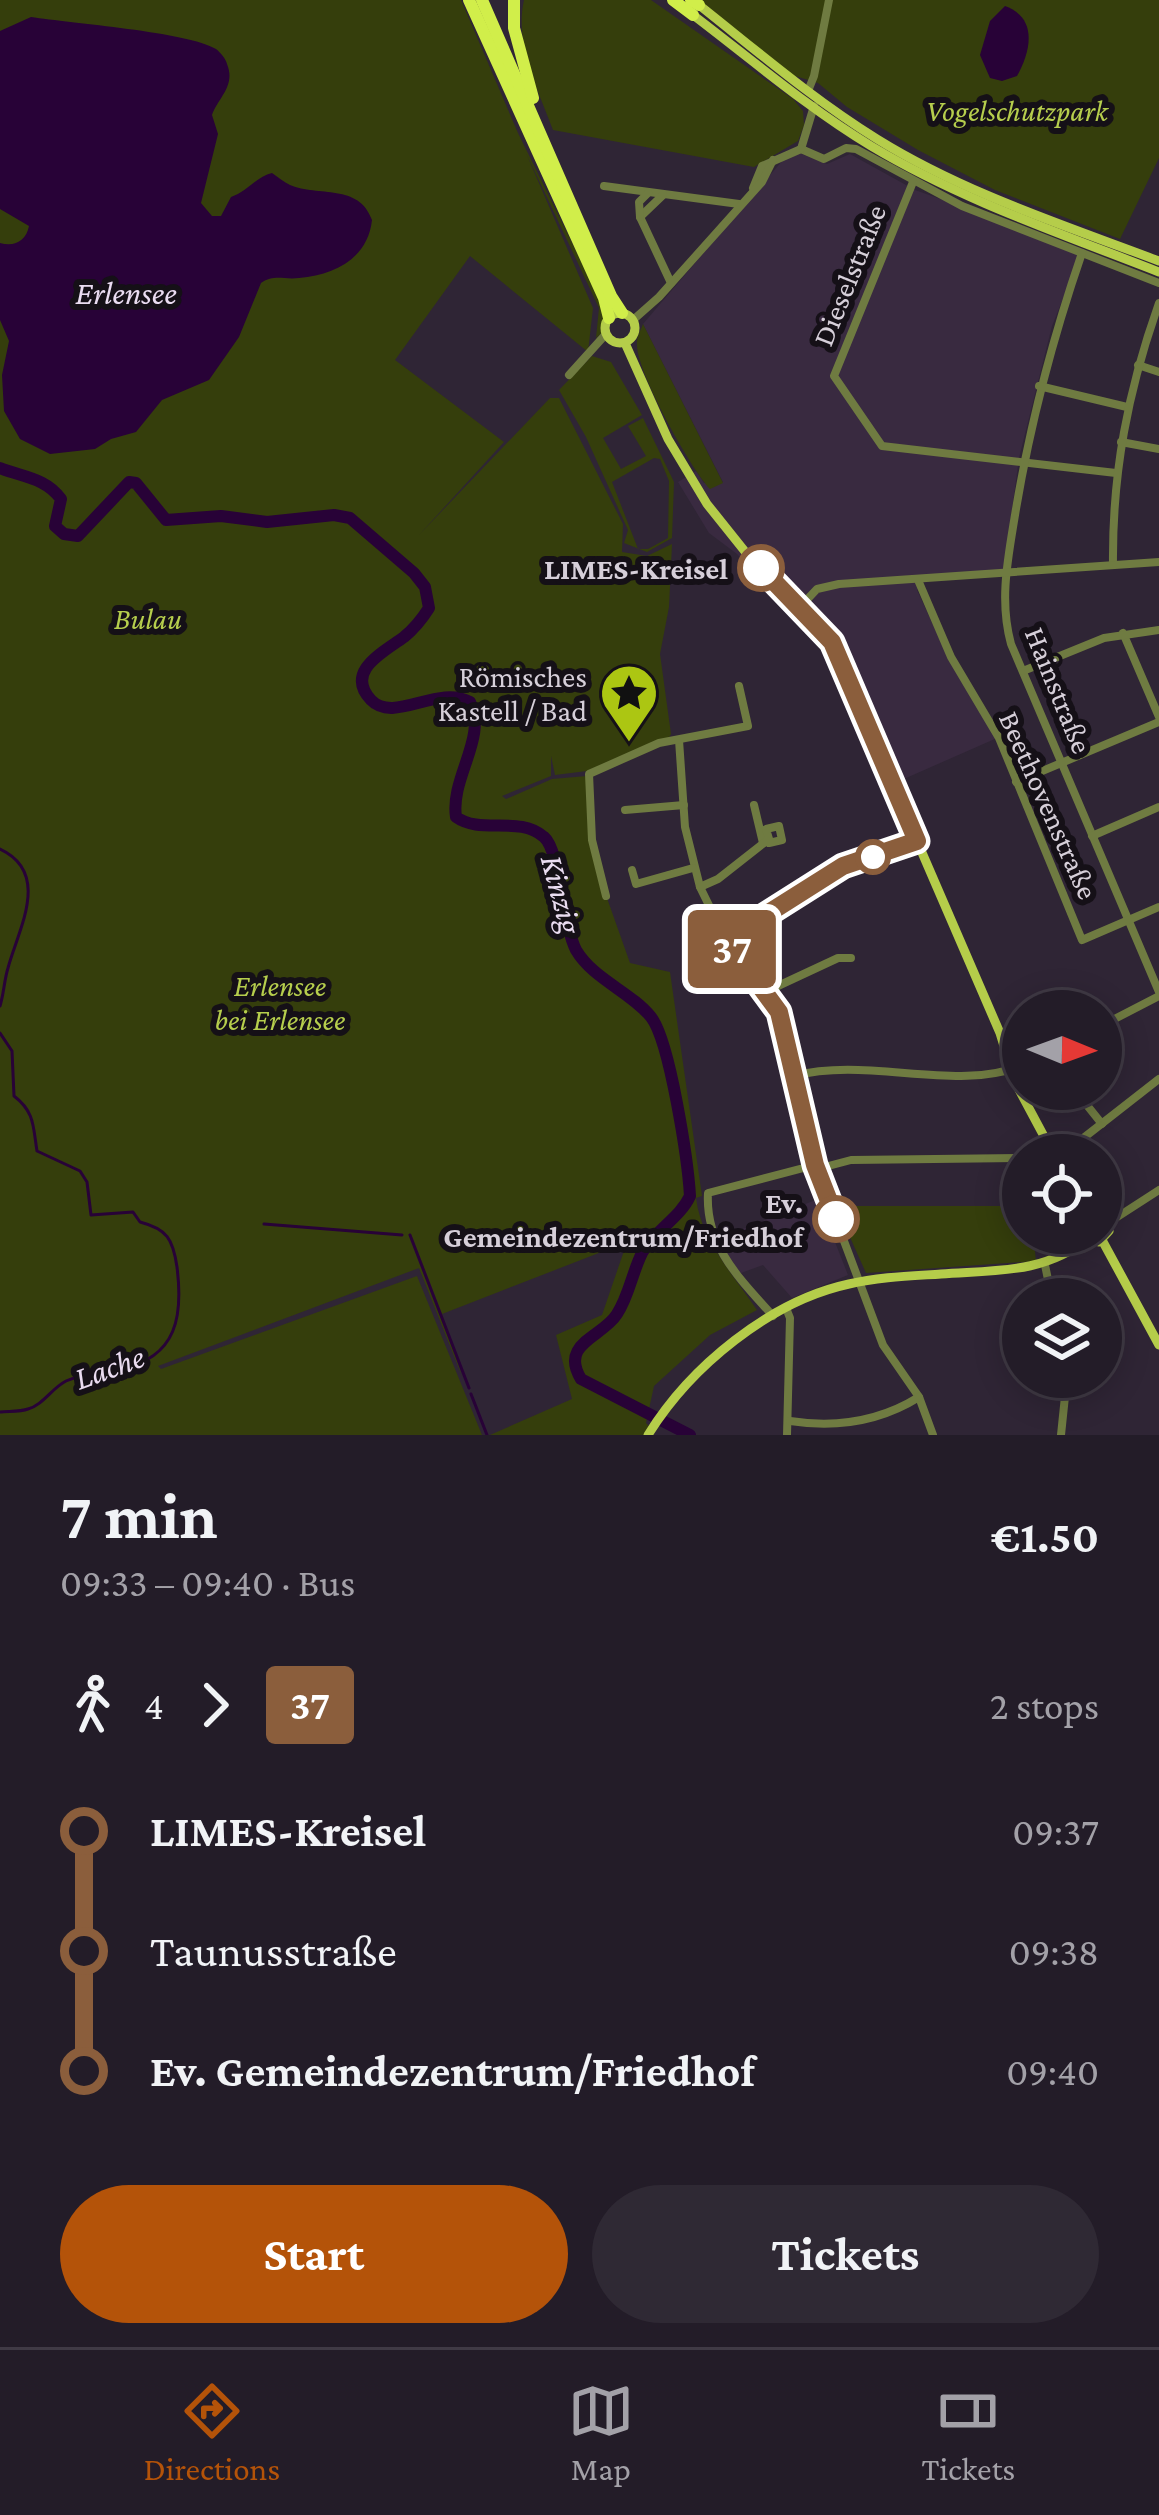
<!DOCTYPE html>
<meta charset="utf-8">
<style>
:root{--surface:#231c28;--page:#2f2934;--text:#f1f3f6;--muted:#a3a1a8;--line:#403a45;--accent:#b45309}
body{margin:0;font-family:"Crimson Pro",serif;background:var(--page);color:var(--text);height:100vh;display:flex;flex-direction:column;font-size:45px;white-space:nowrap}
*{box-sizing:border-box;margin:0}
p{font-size:39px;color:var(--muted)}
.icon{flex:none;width:66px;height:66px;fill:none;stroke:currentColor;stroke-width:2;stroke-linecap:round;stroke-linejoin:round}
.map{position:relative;height:1435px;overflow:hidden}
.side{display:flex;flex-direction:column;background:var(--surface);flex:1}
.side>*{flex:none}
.badge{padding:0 24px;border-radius:9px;font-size:42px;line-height:78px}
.needle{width:78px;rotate:91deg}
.fabs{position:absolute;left:1002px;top:990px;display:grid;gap:24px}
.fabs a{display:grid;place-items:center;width:120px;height:120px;border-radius:50%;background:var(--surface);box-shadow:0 6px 30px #0003,0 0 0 3px var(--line);font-size:60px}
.map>.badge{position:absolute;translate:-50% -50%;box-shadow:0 0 0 6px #fff}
.legs{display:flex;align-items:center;gap:18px;height:132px;padding:0 60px;font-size:39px}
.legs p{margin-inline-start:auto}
.head{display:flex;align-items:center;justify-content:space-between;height:204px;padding:0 60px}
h1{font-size:66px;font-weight:700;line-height:90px}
.button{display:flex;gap:24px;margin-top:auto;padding:24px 60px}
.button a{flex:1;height:138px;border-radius:72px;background:var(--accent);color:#fff;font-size:48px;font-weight:700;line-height:138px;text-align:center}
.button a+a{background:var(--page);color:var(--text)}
ul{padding:0 60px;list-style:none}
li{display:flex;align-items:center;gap:42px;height:120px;font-size:45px}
li i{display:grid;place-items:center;width:18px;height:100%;margin:0 15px;background:currentColor}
li i::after{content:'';width:30px;height:30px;margin:-15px;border:9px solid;border-radius:50%;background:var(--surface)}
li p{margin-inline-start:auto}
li:first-child i{background:linear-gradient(#0000 50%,currentColor 0)}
li:last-child i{background:linear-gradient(currentColor 50%,#0000 0)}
.tab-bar{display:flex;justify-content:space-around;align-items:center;height:168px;border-top:3px solid var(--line);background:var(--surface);font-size:33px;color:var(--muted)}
.tab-bar a{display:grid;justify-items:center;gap:6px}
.tab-bar .active{color:var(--accent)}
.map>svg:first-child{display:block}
.built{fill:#392a40}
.green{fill:#353e0c;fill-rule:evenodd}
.water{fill:#280237}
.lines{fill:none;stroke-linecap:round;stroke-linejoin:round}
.stream{stroke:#280237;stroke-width:3}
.river{stroke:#280237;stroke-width:12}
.minor{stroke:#6f7b41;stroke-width:8}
.major{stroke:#b5cd4a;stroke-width:9}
.highway{stroke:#d1ee4a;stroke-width:12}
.line-1-casing{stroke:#fff;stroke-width:27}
.line-1{stroke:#8b5e3c;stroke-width:18}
.stop-1-dot{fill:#fff;stroke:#8b5e3c;stroke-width:6}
.labels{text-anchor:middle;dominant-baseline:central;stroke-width:12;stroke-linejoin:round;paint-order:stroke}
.park-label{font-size:30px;font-style:italic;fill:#b6ce4d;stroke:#151017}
.street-label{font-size:30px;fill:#d6cfd9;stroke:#151017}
.stop-label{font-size:30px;font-weight:bold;fill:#d6cfd9;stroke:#151017;text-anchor:end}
.poi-label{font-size:30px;fill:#d6cfd9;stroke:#151017;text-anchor:end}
.water-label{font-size:33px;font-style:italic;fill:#eadcf1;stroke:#151017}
</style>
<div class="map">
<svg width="1159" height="1435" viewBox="0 0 1159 1435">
<rect width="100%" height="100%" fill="#2f2535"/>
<g class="built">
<path d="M799,153L827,164L850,154L915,190L1083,249L1052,326L1019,458L1004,570L929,577L917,590L949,659L997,738L897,782L862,732L818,638L737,554L709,533L678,482L696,471L704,483L723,482L643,324L783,160Z"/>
<path d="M818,1199L848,1275L792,1298L763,1265L741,1273L716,1245L715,1240Z"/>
</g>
<g class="green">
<path d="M0,0H461L518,133L607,314L603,332L596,338L599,308L526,153L593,308L588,352L470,256L395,360L504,442L419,535L550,398H559L623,524L622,552L647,556L672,544L669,607L660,654L671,734L668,739L655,741L587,771L555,775L551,756V776L502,796L506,799L552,779L587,776L596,867L630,963L670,972L702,1196L696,1198C701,1240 734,1276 757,1310L710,1335L654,1386L646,1423L650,1427L645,1435H490L572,1399L556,1335L602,1315L627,1242L442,1314L462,1376L419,1268L158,1366L161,1369L417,1276L482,1435H0Z"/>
<path d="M524,0H651L793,99L803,111L804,125L798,141L754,167L553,130C538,89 514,44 524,0Z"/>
<path d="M699,0H1159V158L1120,239L995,190L918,150L847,107L818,83L792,75Z"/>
<path d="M643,324L723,483L710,489C691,469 634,368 637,342C637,336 641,330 643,324Z"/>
<path d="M592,356L611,362L642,415L603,438L621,469L646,456L628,426L643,418L674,482L672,538L647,552L624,543L628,530L586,437L559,390ZM654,458L660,459L669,481L668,538L648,549H638L612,482Z"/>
<path d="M836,1206H1003L1023,1211V1233H1033L1036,1261L866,1273Z"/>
</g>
<g class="water">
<path d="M1005,6C1038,18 1031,51 1017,76L1002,81L990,78L980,55L990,21Z"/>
<path d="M31,17C70,23 188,32 216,49C220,52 226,59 227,64C236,86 218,98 212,115L218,134L201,203L212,216H221L231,197C247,192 257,176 272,173C278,177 284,182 290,185C318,197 359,183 372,220C368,258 335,275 299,278C284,280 274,274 261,283L239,337L209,380L162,400L136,432L111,439L95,449L50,454L20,439L4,411L2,375L9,341L0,320V243C15,247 26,241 29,226L0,209V31Z"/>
</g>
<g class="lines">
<g class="stream">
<path d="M0,849C52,873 18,930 8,968C4,981 4,993 0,1006"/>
<path d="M0,1033L12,1051L14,1096C35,1112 33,1127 37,1151L80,1171L87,1182L91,1215L133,1212L140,1222C167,1229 173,1239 177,1267C183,1315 178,1357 121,1369C103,1373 83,1373 66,1381C52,1388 43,1405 28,1409C20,1412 8,1411 0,1412"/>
<path d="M264,1224L402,1235"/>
<path d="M410,1235L469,1388"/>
<path d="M471,1394L487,1435"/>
</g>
<path class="river" d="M0,468C23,477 46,478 61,499L55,526L64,534L78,536L129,482L136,483L166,520L221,516L267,522L334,515L350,518L414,573L425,587L429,608C422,619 414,629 404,637C384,652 344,671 371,700C394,724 438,684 470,702C488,737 450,778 456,817C481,835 519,815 544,837C560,850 562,923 576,950C593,979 631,992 651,1017C670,1041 688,1162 690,1196C680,1218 654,1231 642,1253C632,1273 629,1296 617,1314C603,1337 559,1343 581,1379L690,1435"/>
<g class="minor">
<path d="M808,91L814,76L829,0"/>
<path d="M801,149L824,159L846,148L856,149L962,206L1159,283"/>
<path d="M801,149L814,106"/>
<path d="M913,182L834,376L882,446L1116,473"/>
<path d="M604,186L739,204"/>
<path d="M753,188L762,166L801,149"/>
<path d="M663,195L640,217L671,283"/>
<path d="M640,217L639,202L648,193"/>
<path d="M1082,253C1052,340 1030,424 1015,515C1008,558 999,601 1011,644L1159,992"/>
<path d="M633,320L659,297L762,182L773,160"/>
<path d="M1138,365L1159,372"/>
<path d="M569,375L606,334"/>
<path d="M1039,386L1127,407"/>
<path d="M1121,442L1159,449"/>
<path d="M1113,565C1112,473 1128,390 1159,303"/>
<path d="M918,580L951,657L999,738L1082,940L1159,907"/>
<path d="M800,607L817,589L839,584L1159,562"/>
<path d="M1123,633L1159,717"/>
<path d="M1023,671L1104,638L1159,630"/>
<path d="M679,740L685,827L700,887L726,940L779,1012L817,1169L883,1345L919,1397L933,1435"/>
<path d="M1016,782L1159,722"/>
<path d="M754,805L763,843"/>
<path d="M625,810L684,805"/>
<path d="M1092,836L1159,807"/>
<path d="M632,870L636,884L693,868"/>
<path d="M700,887L718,879L769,839L766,829L779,826L782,840L769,843V839"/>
<path d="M606,896L592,840L589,774L659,743L748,726L739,686"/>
<path d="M726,940L843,866L917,841"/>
<path d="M765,992L838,958H851"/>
<path d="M1101,1026L1159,996"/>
<path d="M794,1076C867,1056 959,1093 1023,1065"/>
<path d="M1074,1089L1102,1124"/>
<path d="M1068,1150L1159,1079"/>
<path d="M1028,1155L1047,1143"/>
<path d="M817,1169L851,1160L1023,1158"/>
<path d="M1108,1223L1159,1190"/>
<path d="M1045,1265L1052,1299"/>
<path d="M786,1308L790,1318L787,1435"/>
<path d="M773,1316C740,1279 705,1246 708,1193L815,1165"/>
<path d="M790,1421C836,1428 879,1422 919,1397"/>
<path d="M1061,1435L1067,1377"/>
</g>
<g class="major">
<path d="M699,5C757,51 814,100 877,139C964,193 1064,225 1159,261"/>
<path d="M693,15C751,59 808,108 871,146C961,200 1062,234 1159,272"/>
<circle cx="620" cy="328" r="15"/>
<path d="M625,343L668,439L707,504L747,554L831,642L1000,1033L1015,1082L1054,1155"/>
<path d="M1102,1240L1159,1345"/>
<path d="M1099,1242L1109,1231L1101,1218"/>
<path d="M648,1435C690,1367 770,1301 849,1284C879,1277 911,1276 941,1274C996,1270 1044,1274 1089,1238"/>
</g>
<g class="highway">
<path d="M469,0L604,298L609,318"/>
<path d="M482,0L611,296L622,313"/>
<path d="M514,0V28L533,98"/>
<path d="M673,0L693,15"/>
<path d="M691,0L699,5"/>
</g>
</g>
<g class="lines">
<g class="line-1-casing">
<path id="line-1" d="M761,568L832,642L917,841L843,866L726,940L779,1012L815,1165L836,1219"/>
</g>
<use href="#line-1" class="line-1"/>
</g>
<defs>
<g id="sight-pin" transform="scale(3)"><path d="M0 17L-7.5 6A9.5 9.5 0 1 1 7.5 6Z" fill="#acc612" stroke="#151017"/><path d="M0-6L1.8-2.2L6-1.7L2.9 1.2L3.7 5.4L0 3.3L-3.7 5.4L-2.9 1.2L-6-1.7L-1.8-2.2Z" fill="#111"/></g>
</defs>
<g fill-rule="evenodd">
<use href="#sight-pin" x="629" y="693"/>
</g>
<g class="stop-1-dot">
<circle cx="761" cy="568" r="21"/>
<circle cx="873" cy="857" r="15"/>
<circle cx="836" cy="1219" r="21"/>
</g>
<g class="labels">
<g class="park-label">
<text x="1017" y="110">Vogelschutzpark</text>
<text x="148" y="618">Bulau</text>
<text x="280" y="985">Erlensee<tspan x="280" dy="34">bei Erlensee</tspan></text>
</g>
<g class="street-label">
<text transform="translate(849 275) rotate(-68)">Dieselstraße</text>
<text transform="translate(1059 690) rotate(68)">Hainstraße</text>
<text transform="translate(1049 805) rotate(66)">Beethovenstraße</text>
</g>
<g class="stop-label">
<text x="728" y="568">LIMES-Kreisel</text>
<text x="803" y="1202">Ev.<tspan x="803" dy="34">Gemeindezentrum/Friedhof</tspan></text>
</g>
<g class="poi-label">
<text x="587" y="676">Römisches<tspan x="587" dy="34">Kastell / Bad</tspan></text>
</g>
<g class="water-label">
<text x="126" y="292">Erlensee</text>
<text transform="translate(562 894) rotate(75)">Kinzig</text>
<text transform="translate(109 1367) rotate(-20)">Lache</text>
</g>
</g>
</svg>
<div class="fabs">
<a><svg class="needle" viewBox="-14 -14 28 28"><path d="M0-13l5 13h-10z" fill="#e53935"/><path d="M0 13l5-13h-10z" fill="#a3a1a8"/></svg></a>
<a><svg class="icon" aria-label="locate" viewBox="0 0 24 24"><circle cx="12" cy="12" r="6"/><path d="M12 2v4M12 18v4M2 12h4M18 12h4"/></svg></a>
<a><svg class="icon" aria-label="layers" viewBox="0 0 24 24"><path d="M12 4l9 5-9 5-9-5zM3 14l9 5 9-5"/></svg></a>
</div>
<b class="badge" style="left:732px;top:949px;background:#8b5e3c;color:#fff">37</b>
</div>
<section class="side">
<div class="head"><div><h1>7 min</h1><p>09:33 – 09:40 · Bus</p></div><b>€1.50</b></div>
<div class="legs"><svg class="icon" aria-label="walk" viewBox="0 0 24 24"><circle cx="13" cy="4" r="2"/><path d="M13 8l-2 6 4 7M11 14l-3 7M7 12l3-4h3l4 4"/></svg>4<svg class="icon" aria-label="forward" viewBox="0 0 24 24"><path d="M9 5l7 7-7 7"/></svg><b class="badge" style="background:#8b5e3c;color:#fff">37</b><p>2 stops</p></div>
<ul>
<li><i style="color:#8b5e3c"></i><b>LIMES-Kreisel</b><p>09:37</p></li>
<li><i style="color:#8b5e3c"></i><span>Taunusstraße</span><p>09:38</p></li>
<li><i style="color:#8b5e3c"></i><b>Ev. Gemeindezentrum/Friedhof</b><p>09:40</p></li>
</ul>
<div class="button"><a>Start</a><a>Tickets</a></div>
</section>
<nav class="tab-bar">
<a class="active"><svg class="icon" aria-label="directions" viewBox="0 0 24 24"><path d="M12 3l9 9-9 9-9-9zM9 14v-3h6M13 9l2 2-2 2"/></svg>Directions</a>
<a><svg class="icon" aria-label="map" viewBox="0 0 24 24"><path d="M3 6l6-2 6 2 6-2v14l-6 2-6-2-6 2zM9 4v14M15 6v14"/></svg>Map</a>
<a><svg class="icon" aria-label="tickets" viewBox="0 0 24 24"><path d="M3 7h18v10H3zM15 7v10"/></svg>Tickets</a>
</nav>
